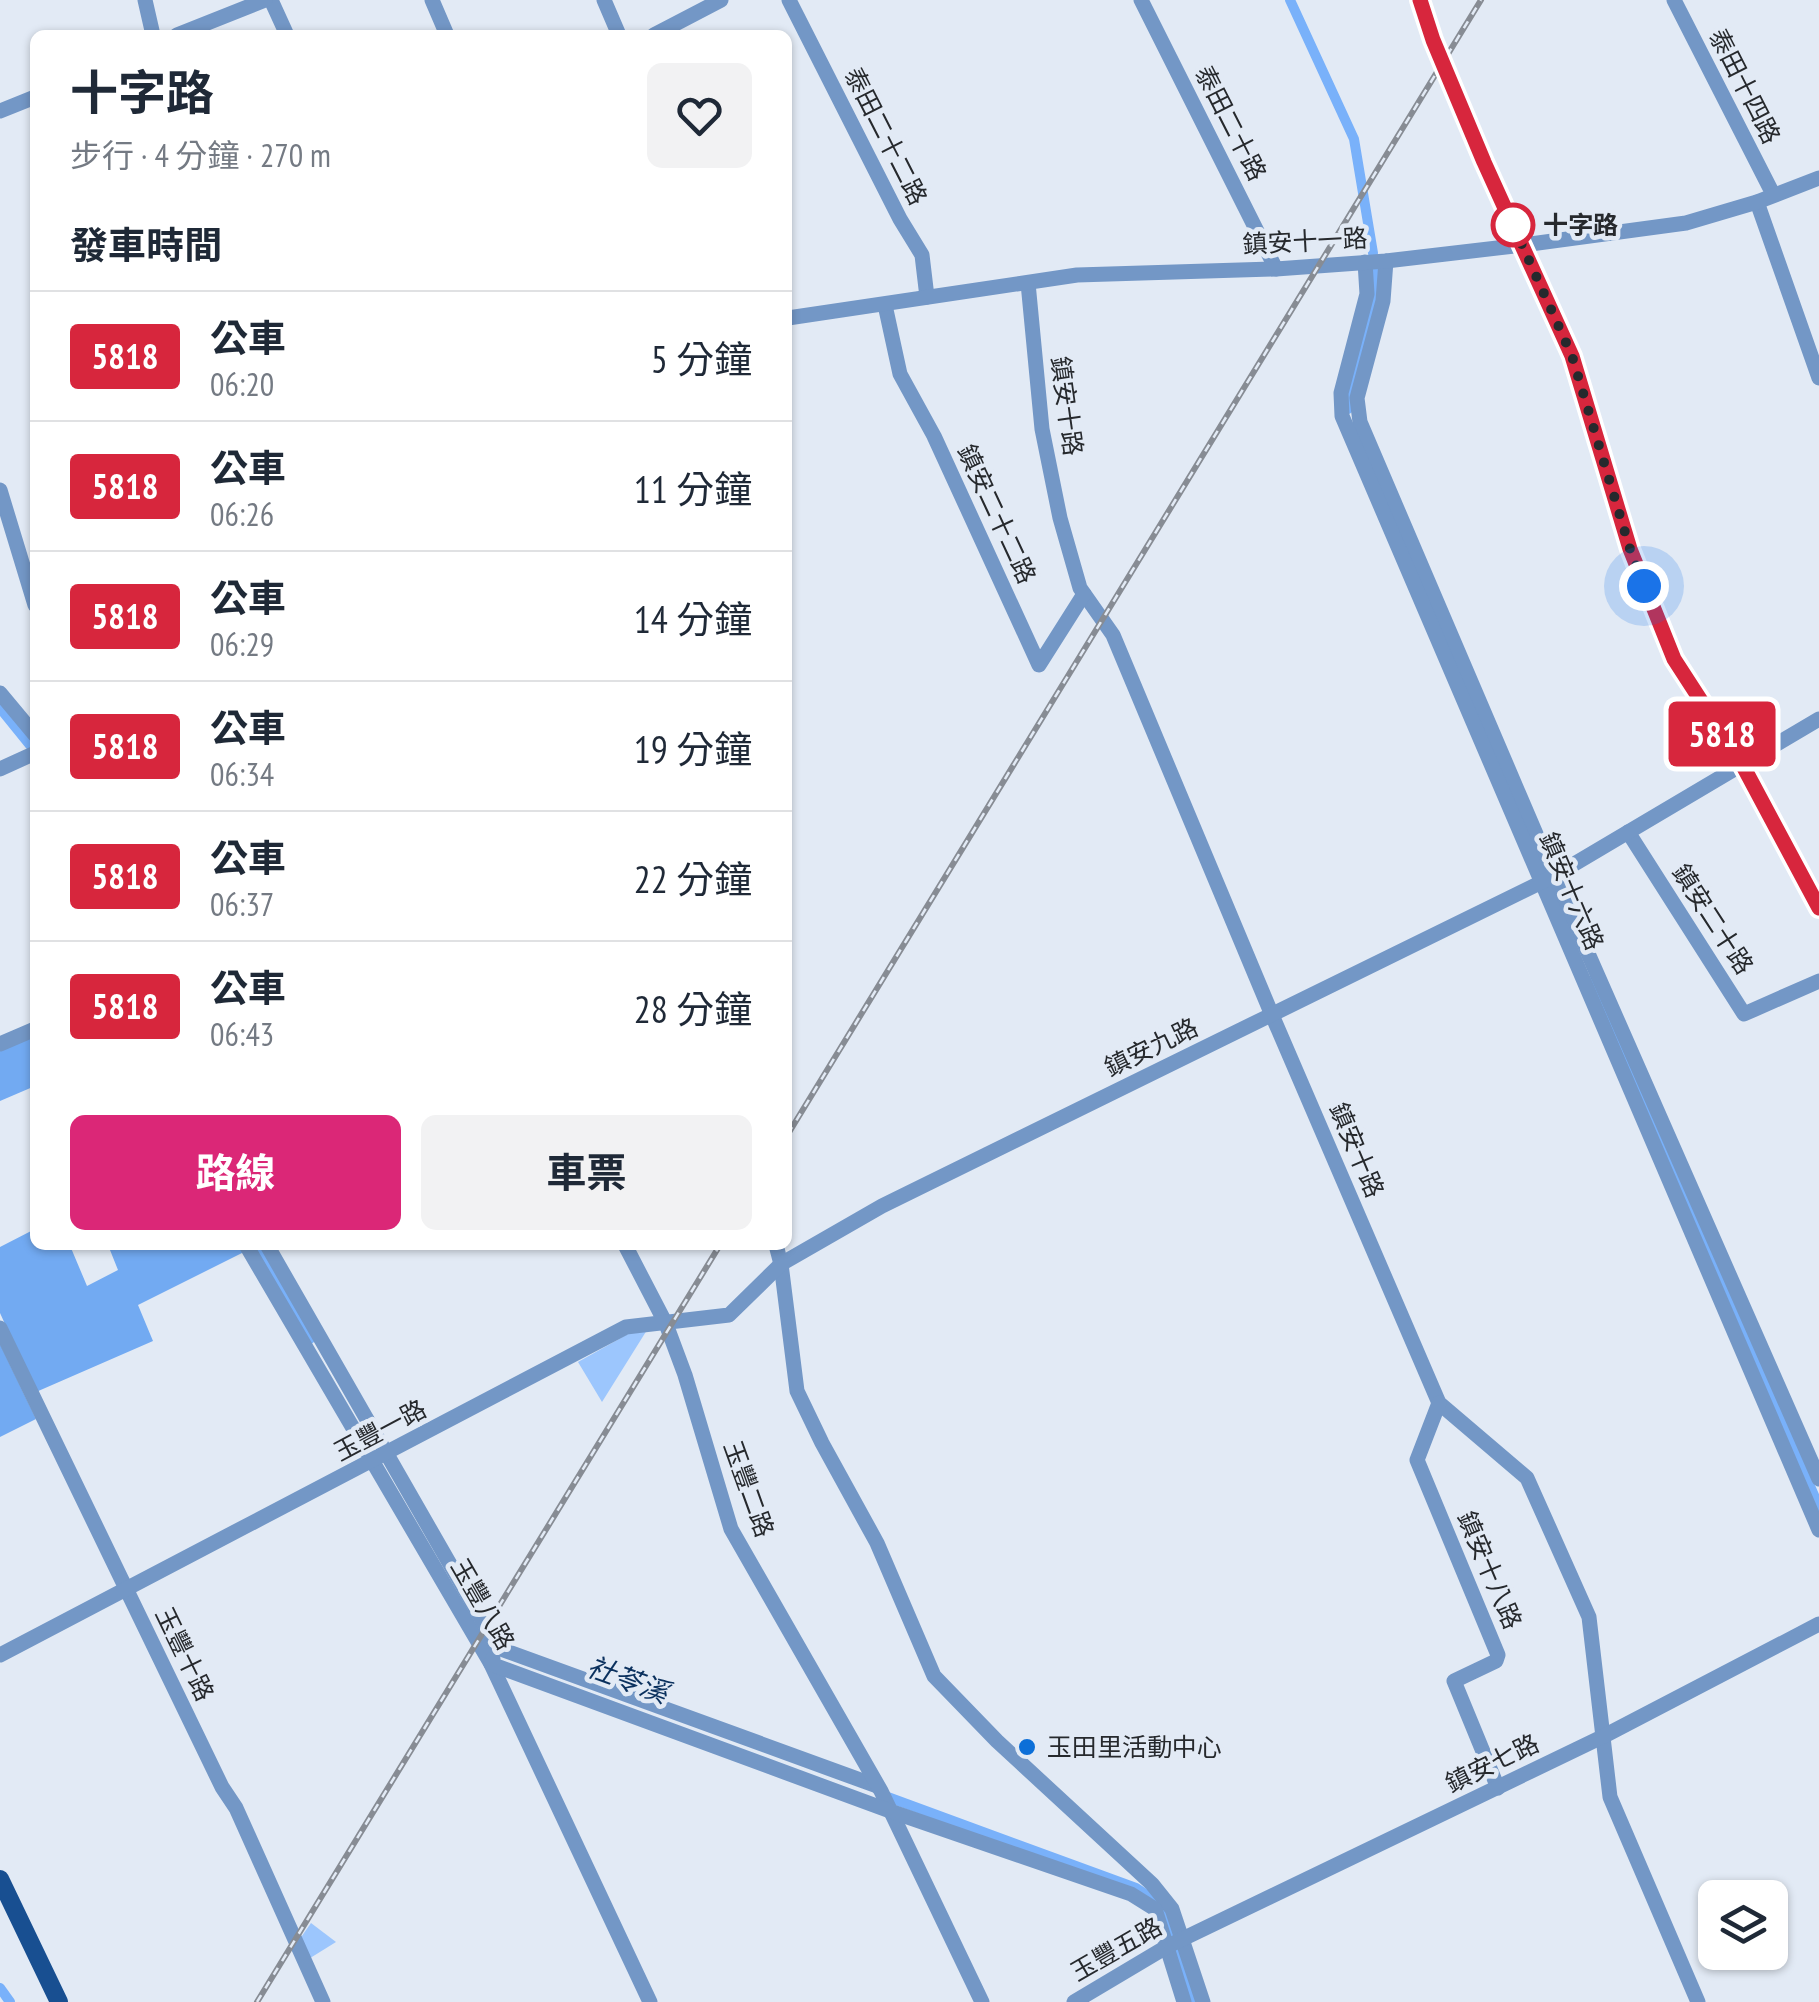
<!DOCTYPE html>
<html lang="zh-TW">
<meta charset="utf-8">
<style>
:root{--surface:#fff;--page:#f2f2f3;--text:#1f2937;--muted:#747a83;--line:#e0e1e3;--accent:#db2777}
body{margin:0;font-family:"PT Sans Narrow","Noto Sans TC",sans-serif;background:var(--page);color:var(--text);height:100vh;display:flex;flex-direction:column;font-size:38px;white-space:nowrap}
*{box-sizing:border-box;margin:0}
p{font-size:32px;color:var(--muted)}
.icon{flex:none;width:55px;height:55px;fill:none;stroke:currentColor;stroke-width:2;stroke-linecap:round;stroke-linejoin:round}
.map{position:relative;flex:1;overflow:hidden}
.drawer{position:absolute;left:30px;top:30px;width:762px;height:1220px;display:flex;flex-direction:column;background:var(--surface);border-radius:15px;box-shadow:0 2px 8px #0004}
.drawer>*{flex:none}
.badge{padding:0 20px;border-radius:8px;font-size:35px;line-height:65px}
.tools{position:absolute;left:1698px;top:1880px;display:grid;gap:20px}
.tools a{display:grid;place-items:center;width:90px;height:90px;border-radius:15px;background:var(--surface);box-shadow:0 2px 8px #0004;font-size:50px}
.you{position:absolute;width:50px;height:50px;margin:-25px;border:8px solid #fff;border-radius:50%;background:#1a73e8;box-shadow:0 0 0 15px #1a73e833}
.map>.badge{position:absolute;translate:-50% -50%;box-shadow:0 0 0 5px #fff}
h2{padding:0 40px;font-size:38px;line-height:90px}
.round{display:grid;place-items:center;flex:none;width:105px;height:105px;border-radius:15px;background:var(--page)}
.overview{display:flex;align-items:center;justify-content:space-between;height:170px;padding:0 40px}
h1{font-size:48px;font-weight:700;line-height:75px}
.cta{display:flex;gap:20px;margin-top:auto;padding:20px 40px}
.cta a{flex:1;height:115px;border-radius:15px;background:var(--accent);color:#fff;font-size:40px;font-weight:700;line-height:115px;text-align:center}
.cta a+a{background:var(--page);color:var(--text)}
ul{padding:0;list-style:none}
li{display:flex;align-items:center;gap:30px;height:130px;padding:0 40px;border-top:2px solid var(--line)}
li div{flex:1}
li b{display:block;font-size:38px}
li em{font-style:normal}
li .badge{min-width:110px;font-weight:700;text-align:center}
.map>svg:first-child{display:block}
.green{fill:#9cc6fd}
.forest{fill:#72aaf2}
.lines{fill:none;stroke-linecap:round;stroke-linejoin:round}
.canal{stroke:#79b1fa;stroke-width:10}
.minor{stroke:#7397c6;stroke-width:15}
.major{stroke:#184f91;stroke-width:18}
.rail-casing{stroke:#878c94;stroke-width:6}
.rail{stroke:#e2eaf5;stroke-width:2.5;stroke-dasharray:8;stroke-linecap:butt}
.line-casing{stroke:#fff;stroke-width:22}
.line{stroke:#d7263d;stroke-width:15}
.walk{stroke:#26292d;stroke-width:10;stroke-dasharray:0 18}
.stop-dot{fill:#fff;stroke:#d7263d;stroke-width:5}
.poi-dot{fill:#0c6fd8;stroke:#e2eaf5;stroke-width:4}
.labels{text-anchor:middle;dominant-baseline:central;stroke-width:9;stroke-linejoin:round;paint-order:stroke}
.street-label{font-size:25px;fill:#26292d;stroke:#e2eaf5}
.stop-label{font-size:25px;font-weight:bold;fill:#26292d;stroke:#e2eaf5;text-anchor:start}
.poi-label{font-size:25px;fill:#26292d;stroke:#e2eaf5;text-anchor:start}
.water-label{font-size:28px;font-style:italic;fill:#0b315e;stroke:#e2eaf5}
</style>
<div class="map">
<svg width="1819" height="2002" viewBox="0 0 1819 2002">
<rect width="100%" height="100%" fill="#e2eaf5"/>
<g class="green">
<path d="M647,1330L602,1402L578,1362L628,1334Z"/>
<path d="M311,1923L336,1942L307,1960L297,1943Z"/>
</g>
<g class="forest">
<path d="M35,1031V1086L0,1101V1046Z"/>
<path d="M35,1229V1245L71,1248L87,1286L118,1270L108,1245H241L244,1252L138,1305L153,1341L36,1392L0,1313V1247Z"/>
<path d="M0,1344L36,1419L0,1437Z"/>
</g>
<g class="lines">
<g class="canal">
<path d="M1290,0L1354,139L1373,253"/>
<path d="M1348,409L1376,296L1374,271"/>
<path d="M0,708L30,745"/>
<path d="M1592,980L1819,1507"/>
<path d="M256,1245L310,1339"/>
<path d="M885,1796L1136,1888L1154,1900L1172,1935"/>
<path d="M1177,1951L1193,2002"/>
<path d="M0,1988L10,2002"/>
</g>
<g class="minor">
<path d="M145,0L153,35"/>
<path d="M271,0L287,35"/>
<path d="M432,0L447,35"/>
<path d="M604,0L619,35"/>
<path d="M789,0L900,219L922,255L927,297"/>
<path d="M1141,0L1276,269"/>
<path d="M1420,0L1433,40L1483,162L1573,356L1629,549L1674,659L1742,764L1819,908"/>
<path d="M1674,0L1773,194"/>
<path d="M177,35L265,0"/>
<path d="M654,35L721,0"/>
<path d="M0,111L35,97"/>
<path d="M1757,202L1819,378"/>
<path d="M1386,261L1383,301L1357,398L1360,422L1554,876L1819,1479"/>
<path d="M1365,262L1367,294L1341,393L1342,416L1819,1530"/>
<path d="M1028,283L1042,429L1060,518L1080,588L1113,635L1272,1015L1439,1403L1527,1478L1589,1617L1610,1797L1698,2002"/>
<path d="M885,305L900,374L934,436L1039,665L1084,594"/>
<path d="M788,318L1077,275L1276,269L1386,261L1523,245L1686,223L1757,202L1819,178"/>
<path d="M0,490L35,605"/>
<path d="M0,693L35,735"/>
<path d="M0,769L35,753"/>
<path d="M1628,832L1744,1014L1819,981"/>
<path d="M0,1044L35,1029"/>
<path d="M246,1245L491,1664L650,2002"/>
<path d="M267,1245L498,1648L877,1786"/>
<path d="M625,1245L666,1324L685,1375L731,1529L881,1791L982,2002"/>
<path d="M776,1245L781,1264L797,1391L822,1443L877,1543L934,1676L997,1741L1152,1884L1172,1909L1203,2002"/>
<path d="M0,1328L222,1787L236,1808L323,2002"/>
<path d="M1439,1403L1417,1460L1498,1655L1496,1661L1454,1681L1498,1788"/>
<path d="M0,1655L626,1327L729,1315L781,1264L882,1206L1554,876L1819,719"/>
<path d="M493,1659L491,1664L890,1811L1131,1894L1155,1909L1184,2002"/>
<path d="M1074,2002L1168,1946L1604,1736L1819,1624"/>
</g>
<path class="major" d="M0,1879L59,2002"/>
<g class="rail-casing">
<g id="rail">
<path d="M788,1134L1481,0"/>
<path d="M257,2002L720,1245"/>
</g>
</g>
<use href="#rail" class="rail"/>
</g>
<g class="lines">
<g class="line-casing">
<path id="line" d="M1420,0L1433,40L1484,162L1572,356L1630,549L1674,659L1742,764L1819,908"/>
</g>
<use href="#line" class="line"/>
<path class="walk" d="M1513,225L1510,218L1572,356L1630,549L1644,586"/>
</g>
<circle class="stop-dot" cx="1513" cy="225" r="20"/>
<circle class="poi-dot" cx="1027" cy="1747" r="10"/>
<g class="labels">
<g class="street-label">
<text transform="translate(1745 86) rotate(63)">泰田十四路</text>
<text transform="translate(1231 123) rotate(63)">泰田二十路</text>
<text transform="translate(886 136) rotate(63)">泰田二十二路</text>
<text transform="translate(1305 241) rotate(-3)">鎮安十一路</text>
<text transform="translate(1067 406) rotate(82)">鎮安十路</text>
<text transform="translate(997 514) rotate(65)">鎮安二十二路</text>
<text transform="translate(1572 891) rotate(67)">鎮安十六路</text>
<text transform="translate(1713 919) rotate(57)">鎮安二十路</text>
<text transform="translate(1151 1047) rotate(-26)">鎮安九路</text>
<text transform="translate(1357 1150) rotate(67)">鎮安十路</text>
<text transform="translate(380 1430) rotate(-28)">玉豐一路</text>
<text transform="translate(749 1489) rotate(70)">玉豐二路</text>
<text transform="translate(1490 1570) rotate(67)">鎮安十八路</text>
<text transform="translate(483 1604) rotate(60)">玉豐八路</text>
<text transform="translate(185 1654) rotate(64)">玉豐十路</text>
<text transform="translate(1492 1763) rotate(-26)">鎮安七路</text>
<text transform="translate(1116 1949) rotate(-30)">玉豐五路</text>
</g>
<g class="stop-label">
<text x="1543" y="225">十字路</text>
</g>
<g class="poi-label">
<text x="1047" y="1747">玉田里活動中心</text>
</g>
<g class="water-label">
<text transform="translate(628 1679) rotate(20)">社苓溪</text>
</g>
</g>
</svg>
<div class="tools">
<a><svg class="icon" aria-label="layers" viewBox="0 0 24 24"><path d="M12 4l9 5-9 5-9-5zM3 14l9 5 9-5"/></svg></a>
</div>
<div class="you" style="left:1644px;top:586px"></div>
<b class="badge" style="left:1722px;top:734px;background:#d7263d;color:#fff">5818</b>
<section class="drawer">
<div class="overview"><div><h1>十字路</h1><p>步行 · 4 分鐘 · 270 m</p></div><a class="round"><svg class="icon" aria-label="heart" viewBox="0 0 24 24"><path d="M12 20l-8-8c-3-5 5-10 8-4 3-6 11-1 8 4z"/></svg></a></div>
<h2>發車時間</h2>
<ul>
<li><span class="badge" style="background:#d7263d;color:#fff">5818</span><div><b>公車</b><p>06:20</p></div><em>5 分鐘</em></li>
<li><span class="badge" style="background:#d7263d;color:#fff">5818</span><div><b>公車</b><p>06:26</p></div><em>11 分鐘</em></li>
<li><span class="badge" style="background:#d7263d;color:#fff">5818</span><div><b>公車</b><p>06:29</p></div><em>14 分鐘</em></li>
<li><span class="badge" style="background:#d7263d;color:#fff">5818</span><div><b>公車</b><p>06:34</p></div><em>19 分鐘</em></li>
<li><span class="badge" style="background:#d7263d;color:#fff">5818</span><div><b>公車</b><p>06:37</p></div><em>22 分鐘</em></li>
<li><span class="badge" style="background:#d7263d;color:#fff">5818</span><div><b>公車</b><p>06:43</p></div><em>28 分鐘</em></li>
</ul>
<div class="cta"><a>路線</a><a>車票</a></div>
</section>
</div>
